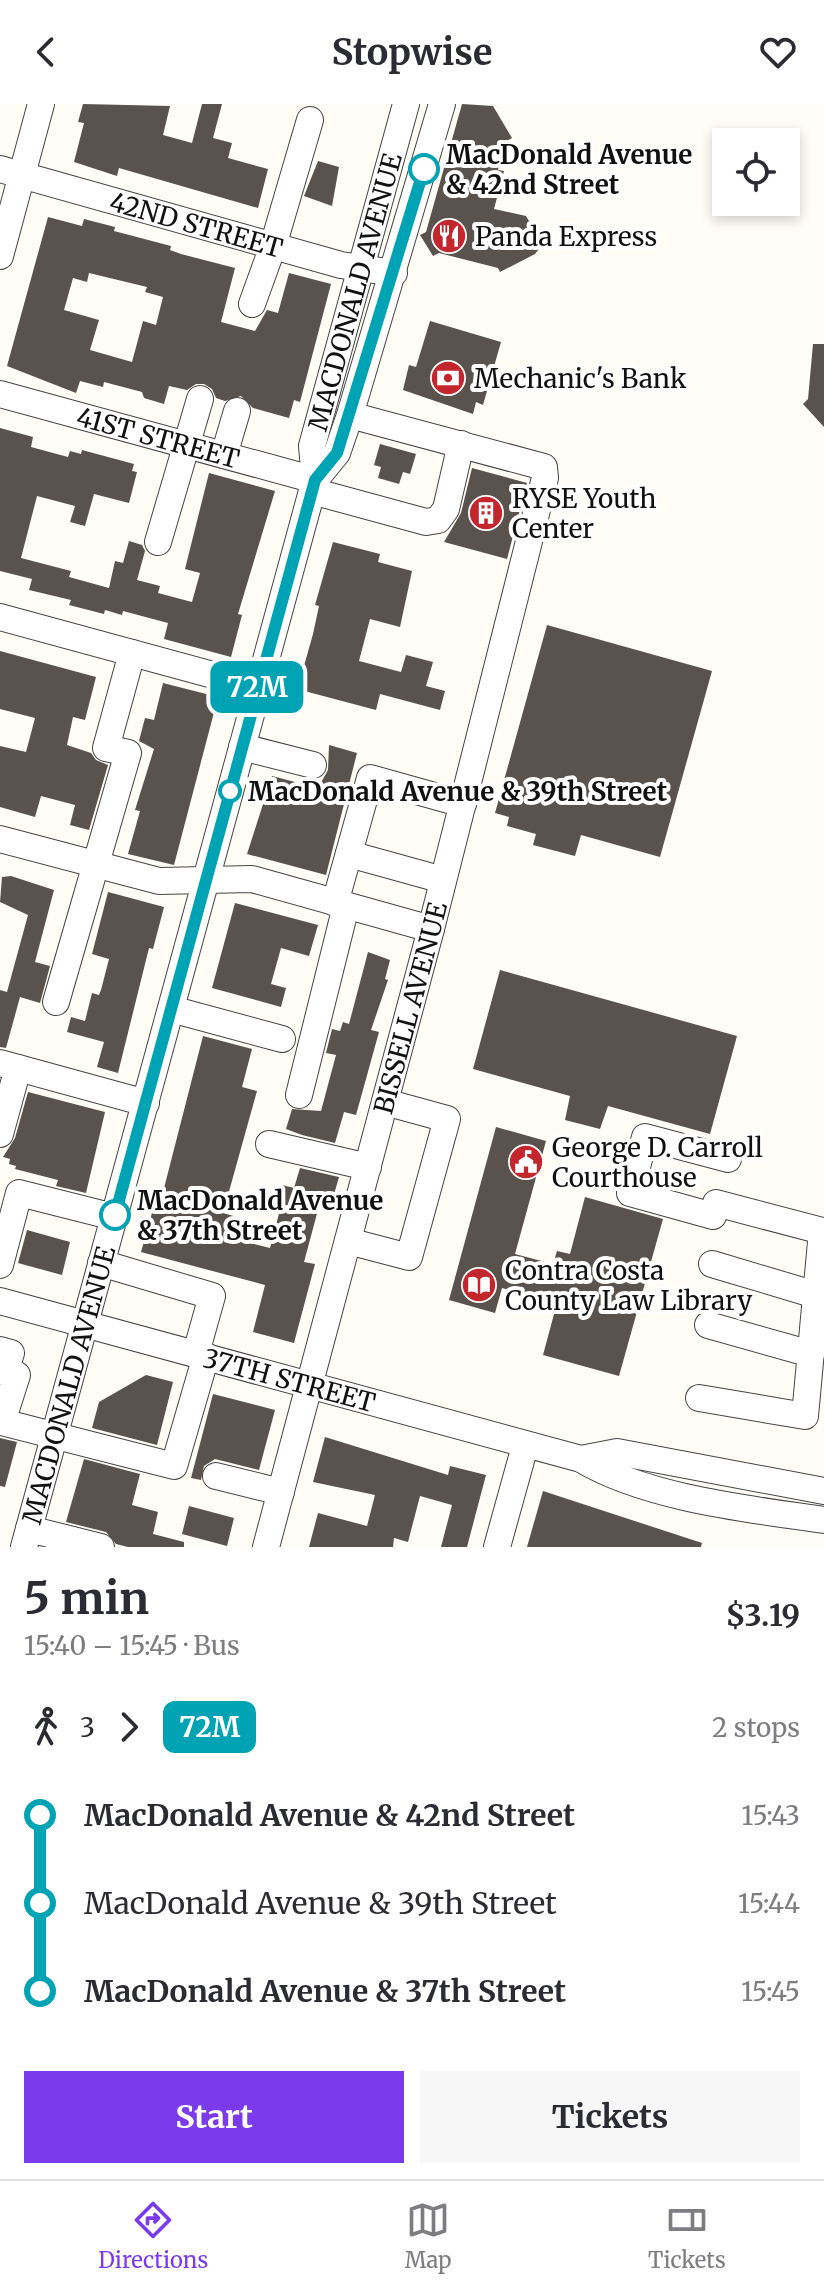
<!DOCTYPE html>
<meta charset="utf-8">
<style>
:root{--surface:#fff;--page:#f7f7f7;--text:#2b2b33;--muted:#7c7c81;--line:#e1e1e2;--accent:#7c3aed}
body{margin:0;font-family:Merriweather,serif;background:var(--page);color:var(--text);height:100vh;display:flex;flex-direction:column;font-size:30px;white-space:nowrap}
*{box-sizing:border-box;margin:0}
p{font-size:26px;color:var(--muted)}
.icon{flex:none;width:44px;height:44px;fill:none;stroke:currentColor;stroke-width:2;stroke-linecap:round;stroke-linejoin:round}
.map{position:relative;height:1443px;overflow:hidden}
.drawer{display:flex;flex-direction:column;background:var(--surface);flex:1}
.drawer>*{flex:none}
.badge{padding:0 16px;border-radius:12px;font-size:28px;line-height:52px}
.controls{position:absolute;left:712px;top:24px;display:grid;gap:16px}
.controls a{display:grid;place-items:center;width:88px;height:88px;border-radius:0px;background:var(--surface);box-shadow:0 4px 12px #0003;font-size:40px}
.map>.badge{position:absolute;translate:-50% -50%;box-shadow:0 0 0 4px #fff}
.legs{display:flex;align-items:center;gap:12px;height:88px;padding:0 24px;font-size:26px}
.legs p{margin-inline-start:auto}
.head{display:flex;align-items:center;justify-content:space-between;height:136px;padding:0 24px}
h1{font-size:44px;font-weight:700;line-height:60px}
.cta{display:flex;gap:16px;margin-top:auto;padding:16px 24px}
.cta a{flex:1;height:92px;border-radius:0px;background:var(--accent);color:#fff;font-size:32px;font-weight:700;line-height:92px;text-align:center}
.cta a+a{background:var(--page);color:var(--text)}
ul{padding:0 24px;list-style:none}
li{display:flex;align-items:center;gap:28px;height:88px;font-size:30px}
li i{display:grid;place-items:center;width:12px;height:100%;margin:0 10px;background:currentColor}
li i::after{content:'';width:20px;height:20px;margin:-10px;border:6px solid;border-radius:50%;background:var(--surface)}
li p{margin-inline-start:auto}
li:first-child i{background:linear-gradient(#0000 50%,currentColor 0)}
li:last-child i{background:linear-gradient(currentColor 50%,#0000 0)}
header{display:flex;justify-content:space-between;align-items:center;height:104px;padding:0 24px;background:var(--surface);font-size:36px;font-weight:700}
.tab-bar{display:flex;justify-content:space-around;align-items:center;height:112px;border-top:2px solid var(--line);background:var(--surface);font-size:22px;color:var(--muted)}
.tab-bar a{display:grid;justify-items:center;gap:4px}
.tab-bar .current{color:var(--accent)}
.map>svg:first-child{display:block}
.building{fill:#5a524d;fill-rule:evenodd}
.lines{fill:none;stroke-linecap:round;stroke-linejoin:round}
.minor-casing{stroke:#444;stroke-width:28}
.minor{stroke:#fff;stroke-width:26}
.line-1-casing{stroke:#fff;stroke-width:18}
.line-1{stroke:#00a3b4;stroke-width:12}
.stop-1-dot{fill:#fff;stroke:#00a3b4;stroke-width:4}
.labels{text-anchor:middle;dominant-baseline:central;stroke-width:8;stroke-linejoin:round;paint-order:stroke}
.stop-label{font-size:26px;font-weight:bold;fill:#111;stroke:#fff;text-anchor:start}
.street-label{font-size:26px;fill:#111;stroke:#fff}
.poi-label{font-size:26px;fill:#111;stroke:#fff;text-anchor:start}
</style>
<header><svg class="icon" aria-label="back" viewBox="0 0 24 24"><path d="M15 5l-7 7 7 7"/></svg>Stopwise<svg class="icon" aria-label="heart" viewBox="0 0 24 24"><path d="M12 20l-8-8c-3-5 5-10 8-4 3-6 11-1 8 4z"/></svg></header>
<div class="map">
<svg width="824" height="1443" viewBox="0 0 824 1443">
<rect width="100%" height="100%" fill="#fffdf5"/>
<g class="building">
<path d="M83,0L170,2L163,31L192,39L202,0H222L213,34L232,39L228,54L268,65L258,104L119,64L117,72L74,58L84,19L78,18Z"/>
<path d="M462,0L493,2L512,34L505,38L498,66L504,67L494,105L526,112L543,140L535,150L500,168L498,164L439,149L433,152L420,131L426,128Z"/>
<path d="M318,57L339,63L332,102L304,92Z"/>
<path d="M48,113L82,122L84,115L115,123L114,127L171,142L170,146L181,150L235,164L221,218L255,227L267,206L278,209L289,169L331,180L300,298L294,296L289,314L253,304L241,292L225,297L216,294L212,285L204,280H196L187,286L169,282L164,300L144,294L142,288L104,278L103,283L80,277L76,289L7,262ZM89,169L147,183L145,188L163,193L156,221L143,217L132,258L90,246L99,216L64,206L73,174L87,178Z"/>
<path d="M430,217L501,238L483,301L476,298L473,310L403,286L409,261L416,263Z"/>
<path d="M813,240H824V323L803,300L808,295Z"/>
<path d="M0,324L33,333L31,343L68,353L70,347L81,350L82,346L134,360L132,367L137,368L129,399L94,390L85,422L70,418L75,402L37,392L21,454L71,467L69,473L109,484L115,457L123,459L129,437L142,441L145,447L137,476L160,482L158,489L192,498L200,469L185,465L209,369L275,387L238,510L242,511L231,553L164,535L168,519L123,507L122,511L105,506L104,510L69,501L71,496L29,486L32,475L0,467Z"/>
<path d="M380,340L416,350L410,370L403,368L399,380L378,374L381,363L374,361Z"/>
<path d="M472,364L527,379L507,455L444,438L461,409Z"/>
<path d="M333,438L380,450L378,458L412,467L400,523L370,515L359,557L401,568L406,551L433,558L426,582L445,587L440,606L380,590L376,606L293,584L297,568L302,569L313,530L319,502L315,501Z"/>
<path d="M547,521L712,567L660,753L581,731L575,752L533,741L536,730L507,722L509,713L495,709Z"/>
<path d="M0,547L96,573L85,616L73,613L67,641L91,649L96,656L108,661L89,726L70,721L75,701L41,692L35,713L0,703V642L26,648L35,614L0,605Z"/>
<path d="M163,579L218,593L174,761L128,750L140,707L135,706L154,645L139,637L145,614L154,616Z"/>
<path d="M329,641L357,649L326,771L247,750L272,672L318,684L328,666Z"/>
<path d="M11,772L54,786L35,858L50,862L40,899L20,893L6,944L0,943V886L7,888L28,811L0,798L2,773Z"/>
<path d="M108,788L164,803L153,845L149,844L118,969L97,963L104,938L67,928L71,913L85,917L92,889L99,891L101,886L109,855L92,850Z"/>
<path d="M235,799L318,821L309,852L281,844L271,880L286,884L281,903L212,884Z"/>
<path d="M368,848L390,856L385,875L388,876L371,926L379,928L356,1011L344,1008L335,1039L302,1031L286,1025L292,1005L321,1007L336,951L326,949L332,925L340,927L343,918L349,920Z"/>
<path d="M500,866L737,932L710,1030L608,1002L600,1025L565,1016L570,992L473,965Z"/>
<path d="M203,932L252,945L242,983L257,987L223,1109L237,1113L231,1134L270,1144L282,1098L277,1097L282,1081L294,1084L300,1064L339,1073L333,1094L322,1091L304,1158L315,1160L294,1239L253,1228L265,1181L141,1148L157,1091L162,1092Z"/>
<path d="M28,988L105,1008L86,1089L56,1082L58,1076L15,1065L16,1062L9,1060L10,1055L3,1053L15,1034Z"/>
<path d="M496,1023L546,1037L515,1150L553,1160L557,1147L570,1150L585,1093L663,1115L619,1272L543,1251L557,1199L502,1184L495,1209L449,1196Z"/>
<path d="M27,1126L70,1138L62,1171L18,1159Z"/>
<path d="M146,1271L173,1278L157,1341L92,1324L99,1298Z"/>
<path d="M213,1290L275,1306L259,1366L215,1355L204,1362L201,1376L191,1374Z"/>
<path d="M325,1333L448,1371L450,1362L486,1371L467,1443H441L452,1401L420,1392L408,1438L394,1434L393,1443H309L318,1409L367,1422L375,1391L313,1378Z"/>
<path d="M0,1334L17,1338L5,1383L0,1382Z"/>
<path d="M84,1355L140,1370L132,1401L158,1408L153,1430L184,1438V1443H128L116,1440L106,1428L66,1418Z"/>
<path d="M543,1387L702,1439L701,1443H527Z"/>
<path d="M189,1402L234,1414L227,1442L182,1430Z"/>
</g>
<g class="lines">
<g class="minor-casing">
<g id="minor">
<path id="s1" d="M0,65L341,161L394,169"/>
<path d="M0,152L41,0"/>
<path d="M252,200L273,142L310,16"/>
<path id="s2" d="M0,290L315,376"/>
<path d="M224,351L237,307"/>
<path d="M315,376L337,349L350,311L442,0"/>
<path d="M312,387L426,418L438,416L446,405L461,340"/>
<path d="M158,438L200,295"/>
<path d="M0,513L257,583"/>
<path d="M242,643L313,661"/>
<path d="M0,735L159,777L252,775L431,825"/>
<path d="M349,750L443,776"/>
<path d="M335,799L370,674L463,700"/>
<path d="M56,898L128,649L106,644L132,549"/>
<path d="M171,905L282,935"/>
<path d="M0,959L146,999"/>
<path d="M299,991L346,802"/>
<path d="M0,1030L18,964"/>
<path d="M269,1040L368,1063"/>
<path d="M713,1112L630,1089L645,1033L728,1055"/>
<path d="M348,1137L409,1153L447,1015L385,998"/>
<path d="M101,1159L212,1192L196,1249"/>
<path d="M712,1160L816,1191"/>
<path d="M0,1161L19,1089L114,1113"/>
<path id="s3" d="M0,1197L581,1355C646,1394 748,1405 824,1416"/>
<path d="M708,1221L811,1250"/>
<path d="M0,1246L11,1249L5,1268L17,1271L2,1318L174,1362L206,1252"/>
<path d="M699,1294L805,1312L822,1127L716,1099"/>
<path d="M581,1355L617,1348L824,1387"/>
<path d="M216,1372L281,1388"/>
<path d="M29,1425L101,1443"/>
<path id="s4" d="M24,1443L315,376L312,342L406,0"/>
<path id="s5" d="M266,1443L431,825L545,374L544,363L350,311"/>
<path d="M497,1443L525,1342"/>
</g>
</g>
<use href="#minor" class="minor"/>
</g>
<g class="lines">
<g class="line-1-casing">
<path id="line-1" d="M115,1111L315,376L337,349L424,65"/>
</g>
<use href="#line-1" class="line-1"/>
</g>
<defs>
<g id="restaurant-disc" transform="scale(1.8)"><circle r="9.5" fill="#c4262e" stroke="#fff"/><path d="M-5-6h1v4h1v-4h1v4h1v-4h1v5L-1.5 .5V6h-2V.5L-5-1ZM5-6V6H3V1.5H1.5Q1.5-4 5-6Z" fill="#fff"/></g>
<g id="bank-disc" transform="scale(1.8)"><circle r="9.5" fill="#c4262e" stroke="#fff"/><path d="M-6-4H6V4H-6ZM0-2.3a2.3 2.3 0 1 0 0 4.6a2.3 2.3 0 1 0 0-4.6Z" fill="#fff"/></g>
<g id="building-disc" transform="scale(1.8)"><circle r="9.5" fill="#c4262e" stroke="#fff"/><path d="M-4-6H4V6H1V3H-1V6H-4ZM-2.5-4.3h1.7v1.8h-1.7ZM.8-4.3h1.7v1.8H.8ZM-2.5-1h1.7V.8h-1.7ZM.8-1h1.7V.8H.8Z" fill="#fff"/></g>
<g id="civic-disc" transform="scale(1.8)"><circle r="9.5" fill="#c4262e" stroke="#fff"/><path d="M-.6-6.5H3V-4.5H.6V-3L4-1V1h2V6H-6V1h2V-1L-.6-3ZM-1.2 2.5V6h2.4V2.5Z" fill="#fff"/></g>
<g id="library-disc" transform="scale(1.8)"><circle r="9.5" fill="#c4262e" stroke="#fff"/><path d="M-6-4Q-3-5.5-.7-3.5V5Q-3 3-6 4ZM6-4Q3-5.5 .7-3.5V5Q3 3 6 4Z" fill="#fff"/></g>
</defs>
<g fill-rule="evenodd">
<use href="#restaurant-disc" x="449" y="132"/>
<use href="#bank-disc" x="448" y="274"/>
<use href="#building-disc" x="486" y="409"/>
<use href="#civic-disc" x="526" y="1058"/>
<use href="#library-disc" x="479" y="1181"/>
</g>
<g class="stop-1-dot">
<circle cx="424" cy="65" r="14"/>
<circle cx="230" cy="687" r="10"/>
<circle cx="115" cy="1111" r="14"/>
</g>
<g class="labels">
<g class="stop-label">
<text x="446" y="50">MacDonald Avenue<tspan x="446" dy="30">&amp; 42nd Street</tspan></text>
<text x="248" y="687">MacDonald Avenue &amp; 39th Street</text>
<text x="137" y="1096">MacDonald Avenue<tspan x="137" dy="30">&amp; 37th Street</tspan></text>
</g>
<g class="street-label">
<text stroke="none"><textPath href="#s1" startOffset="204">42ND STREET</textPath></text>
<text stroke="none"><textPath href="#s4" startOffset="1300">MACDONALD AVENUE</textPath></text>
<text stroke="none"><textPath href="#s2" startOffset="164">41ST STREET</textPath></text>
<text stroke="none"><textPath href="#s5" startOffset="558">BISSELL AVENUE</textPath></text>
<text stroke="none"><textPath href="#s3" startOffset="300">37TH STREET</textPath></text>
<text stroke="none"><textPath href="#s4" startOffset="168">MACDONALD AVENUE</textPath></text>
</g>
<g class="poi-label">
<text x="475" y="132">Panda Express</text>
<text x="474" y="274">Mechanic's Bank</text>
<text x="512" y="394">RYSE Youth<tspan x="512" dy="30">Center</tspan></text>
<text x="552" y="1043">George D. Carroll<tspan x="552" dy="30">Courthouse</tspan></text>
<text x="505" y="1166">Contra Costa<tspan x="505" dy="30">County Law Library</tspan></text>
</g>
</g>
</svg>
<div class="controls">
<a><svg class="icon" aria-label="locate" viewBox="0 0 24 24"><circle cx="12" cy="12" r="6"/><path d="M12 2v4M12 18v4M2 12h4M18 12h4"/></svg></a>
</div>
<b class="badge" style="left:257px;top:583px;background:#00a3b4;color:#fff">72M</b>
</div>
<section class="drawer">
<div class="head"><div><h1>5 min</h1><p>15:40 – 15:45 · Bus</p></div><b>$3.19</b></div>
<div class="legs"><svg class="icon" aria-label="walk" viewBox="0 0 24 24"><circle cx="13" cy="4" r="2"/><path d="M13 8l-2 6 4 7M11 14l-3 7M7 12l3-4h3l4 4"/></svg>3<svg class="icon" aria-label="forward" viewBox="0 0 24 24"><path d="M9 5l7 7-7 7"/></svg><b class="badge" style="background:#00a3b4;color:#fff">72M</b><p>2 stops</p></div>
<ul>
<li><i style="color:#00a3b4"></i><b>MacDonald Avenue &amp; 42nd Street</b><p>15:43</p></li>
<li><i style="color:#00a3b4"></i><span>MacDonald Avenue &amp; 39th Street</span><p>15:44</p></li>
<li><i style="color:#00a3b4"></i><b>MacDonald Avenue &amp; 37th Street</b><p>15:45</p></li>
</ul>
<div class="cta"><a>Start</a><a>Tickets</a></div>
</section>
<nav class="tab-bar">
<a class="current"><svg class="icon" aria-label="directions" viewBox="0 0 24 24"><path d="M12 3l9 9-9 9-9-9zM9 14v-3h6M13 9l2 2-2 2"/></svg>Directions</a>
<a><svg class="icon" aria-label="map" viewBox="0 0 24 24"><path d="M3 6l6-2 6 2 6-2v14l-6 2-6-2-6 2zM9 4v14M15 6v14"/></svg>Map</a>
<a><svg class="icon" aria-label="tickets" viewBox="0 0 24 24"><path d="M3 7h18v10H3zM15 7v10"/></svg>Tickets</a>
</nav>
